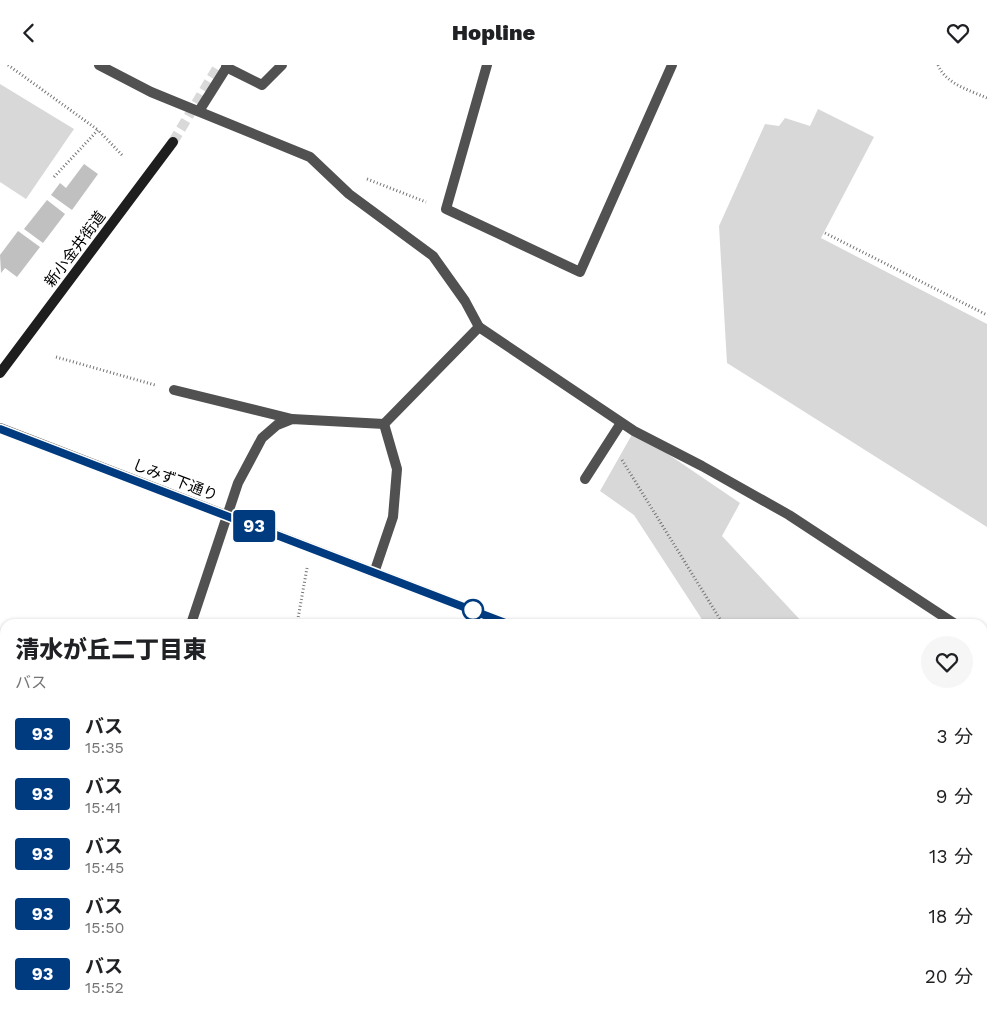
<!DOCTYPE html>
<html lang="ja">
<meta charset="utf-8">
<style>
:root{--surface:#fff;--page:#f6f6f6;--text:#202124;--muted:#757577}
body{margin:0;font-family:"Work Sans","Noto Sans JP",sans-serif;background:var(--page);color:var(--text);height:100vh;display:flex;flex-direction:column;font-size:19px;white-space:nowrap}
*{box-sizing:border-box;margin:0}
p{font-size:16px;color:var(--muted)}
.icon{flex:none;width:28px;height:28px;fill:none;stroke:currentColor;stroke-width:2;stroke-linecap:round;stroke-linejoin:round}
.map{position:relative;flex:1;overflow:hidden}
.panel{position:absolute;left:0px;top:554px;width:988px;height:396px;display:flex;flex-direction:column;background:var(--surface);border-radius:15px 15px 0 0;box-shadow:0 1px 4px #0004}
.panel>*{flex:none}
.badge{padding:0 10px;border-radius:4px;font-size:18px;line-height:32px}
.map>.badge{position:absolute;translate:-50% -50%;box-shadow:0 0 0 2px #fff}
.round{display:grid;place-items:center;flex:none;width:52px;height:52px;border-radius:26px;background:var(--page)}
.summary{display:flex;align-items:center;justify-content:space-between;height:85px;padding:0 15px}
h1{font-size:24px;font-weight:800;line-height:38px}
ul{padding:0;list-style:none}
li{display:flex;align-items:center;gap:15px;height:60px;padding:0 15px}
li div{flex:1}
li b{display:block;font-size:19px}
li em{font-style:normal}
li .badge{min-width:55px;font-weight:700;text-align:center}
header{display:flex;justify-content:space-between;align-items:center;height:65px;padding:0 15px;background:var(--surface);font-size:22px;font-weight:800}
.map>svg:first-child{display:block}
.green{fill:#d8d8d8}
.building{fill:#c0c0c0}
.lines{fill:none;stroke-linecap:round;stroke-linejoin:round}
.secondary-tunnel{stroke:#d9d9d9;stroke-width:10;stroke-dasharray:10 5;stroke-linecap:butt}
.path{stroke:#737373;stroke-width:3;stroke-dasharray:1 2.5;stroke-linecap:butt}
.service{stroke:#515151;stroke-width:10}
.minor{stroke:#515151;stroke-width:10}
.tertiary{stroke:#515151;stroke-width:10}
.secondary{stroke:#1e1e1e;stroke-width:10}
.line-casing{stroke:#fff;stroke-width:11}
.line{stroke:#003b80;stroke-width:8}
.stop-dot{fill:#fff;stroke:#003b80;stroke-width:2.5}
.labels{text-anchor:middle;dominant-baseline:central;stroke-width:4;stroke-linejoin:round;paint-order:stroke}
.street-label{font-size:15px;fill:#000;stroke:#fff}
</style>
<header><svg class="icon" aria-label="back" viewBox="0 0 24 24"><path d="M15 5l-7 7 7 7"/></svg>Hopline<svg class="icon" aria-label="heart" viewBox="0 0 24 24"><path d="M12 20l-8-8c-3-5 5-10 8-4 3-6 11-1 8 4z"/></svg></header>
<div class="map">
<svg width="987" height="949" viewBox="0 0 987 949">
<rect width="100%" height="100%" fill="#fff"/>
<g class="green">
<path d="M0,19L74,64L26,134L0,117Z"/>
<path d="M818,44L874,72L821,173L987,259V462L727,298L719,161L765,59L779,61L785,53L810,61Z"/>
<path d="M634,366L740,438L722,471L804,559H705L634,450L600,426Z"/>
</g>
<g class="building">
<path d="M84,99L98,109L72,145L51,130L60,118L66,123Z"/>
<path d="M47,135L65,149L43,178L24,164Z"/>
<path d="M18,166L40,182L17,212L5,203L1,208L0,190Z"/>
</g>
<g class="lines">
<path class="secondary-tunnel" d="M173,77L219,0"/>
<g class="path">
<path d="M8,0L98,65"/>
<path d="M938,0C946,19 969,25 987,33"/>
<path d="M54,112L98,65L123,91"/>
<path d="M367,114L426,137"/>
<path d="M825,168L987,250"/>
<path d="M56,292L155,320"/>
<path d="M622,395L723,559"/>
<path d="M297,559L307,503"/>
</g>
<g class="service">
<path d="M99,0L151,27L310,92L349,129L433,191L465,236L479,262"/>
<path d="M487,0L446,144L580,207L672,0"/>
<path d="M174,325L292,354"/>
<path d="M585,414L621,358"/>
<path d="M374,508L393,452L397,404L384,359"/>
<path d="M8,945L26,949"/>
</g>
<g class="minor">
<path d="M226,2L262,20L282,0"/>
<path d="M199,46L228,0"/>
<path d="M191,559L238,418L262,373L277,360L292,354L384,359L479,262L634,366L702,401L789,450L955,559"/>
<path d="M982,577L987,580"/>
<path d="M0,656L5,657"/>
<path d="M982,875L987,879"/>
<path d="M951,945L956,949"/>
<path d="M61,949L62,945"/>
<path d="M308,949L311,945"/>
</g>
<g class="tertiary">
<path d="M0,363L508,559"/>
<path d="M982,796L987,800"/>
</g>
<path class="secondary" d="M0,308L173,77"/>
</g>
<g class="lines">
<g class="line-casing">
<path id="line" d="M0,364L508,559"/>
</g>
<use href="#line" class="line"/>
</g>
<circle class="stop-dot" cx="473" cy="545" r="10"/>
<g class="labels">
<g class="street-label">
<text transform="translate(75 184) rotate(-53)">新小金井街道</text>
<text transform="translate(175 415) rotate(21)">しみず下通り</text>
</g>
</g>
</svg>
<b class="badge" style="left:254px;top:461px;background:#003b80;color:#fff">93</b>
<section class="panel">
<div class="summary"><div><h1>清水が丘二丁目東</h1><p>バス</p></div><a class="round"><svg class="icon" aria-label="heart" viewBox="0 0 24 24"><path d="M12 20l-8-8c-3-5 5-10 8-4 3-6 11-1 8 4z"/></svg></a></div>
<ul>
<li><span class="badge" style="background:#003b80;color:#fff">93</span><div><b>バス</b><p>15:35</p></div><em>3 分</em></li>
<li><span class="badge" style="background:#003b80;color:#fff">93</span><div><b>バス</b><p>15:41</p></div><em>9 分</em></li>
<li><span class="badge" style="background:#003b80;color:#fff">93</span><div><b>バス</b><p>15:45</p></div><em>13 分</em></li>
<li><span class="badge" style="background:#003b80;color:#fff">93</span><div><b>バス</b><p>15:50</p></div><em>18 分</em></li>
<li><span class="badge" style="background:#003b80;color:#fff">93</span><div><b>バス</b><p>15:52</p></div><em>20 分</em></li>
</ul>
</section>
</div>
